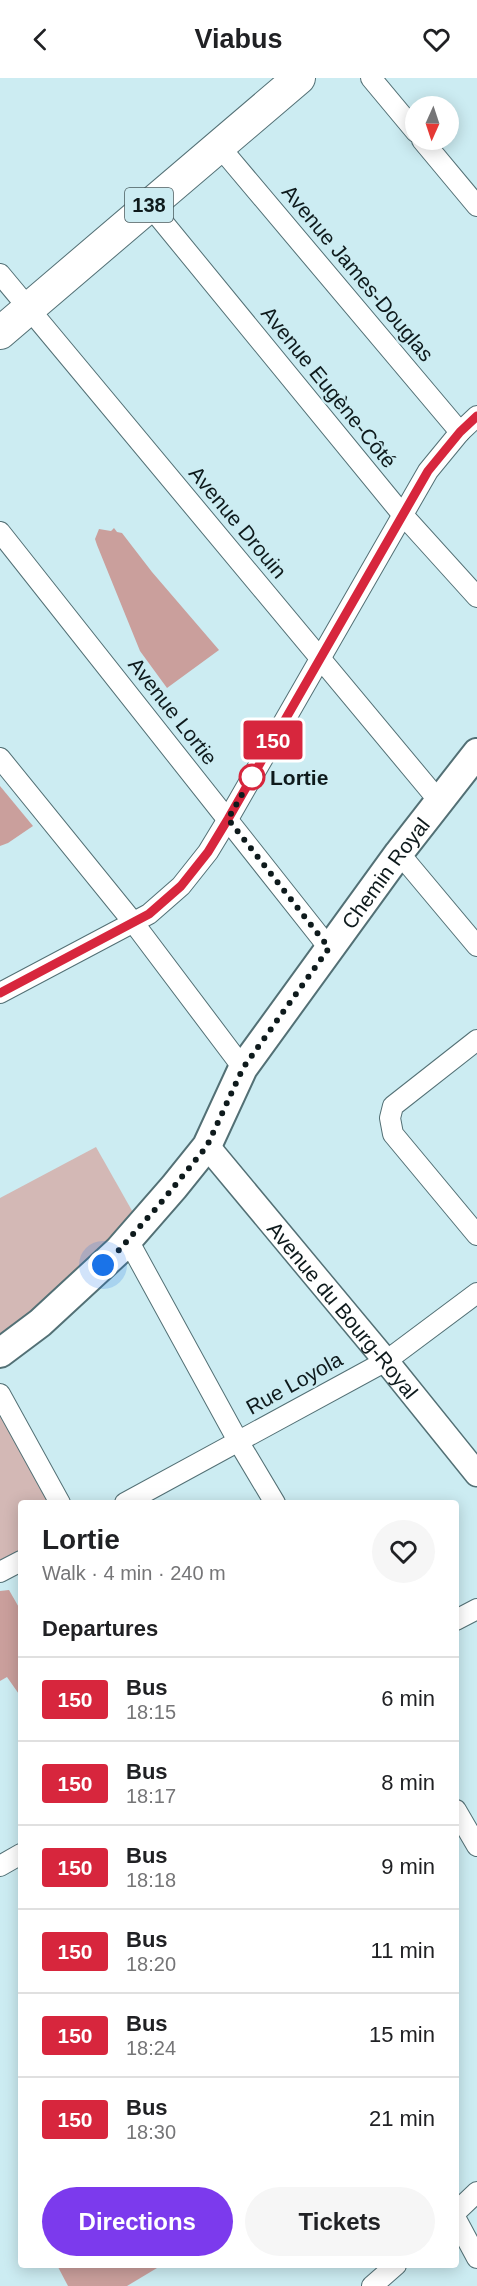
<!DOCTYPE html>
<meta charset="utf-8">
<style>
:root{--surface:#fff;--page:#f6f6f6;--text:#202124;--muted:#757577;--line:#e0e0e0;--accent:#7c3aed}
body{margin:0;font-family:Helvetica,sans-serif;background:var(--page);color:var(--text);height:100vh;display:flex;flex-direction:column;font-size:22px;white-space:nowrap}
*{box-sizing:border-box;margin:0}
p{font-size:20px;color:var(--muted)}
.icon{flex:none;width:33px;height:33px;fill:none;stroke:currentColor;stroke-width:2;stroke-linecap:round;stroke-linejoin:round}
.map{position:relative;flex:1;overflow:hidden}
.details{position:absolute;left:18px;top:1422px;width:441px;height:768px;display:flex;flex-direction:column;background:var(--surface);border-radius:6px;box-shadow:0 3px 15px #0003}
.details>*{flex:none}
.badge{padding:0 12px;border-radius:4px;font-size:21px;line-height:39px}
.needle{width:39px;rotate:183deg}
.controls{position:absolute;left:405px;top:18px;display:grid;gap:12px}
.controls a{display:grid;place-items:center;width:54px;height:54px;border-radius:50%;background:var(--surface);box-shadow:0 3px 15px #0003;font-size:30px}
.you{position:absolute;width:30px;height:30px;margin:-15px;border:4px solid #fff;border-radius:50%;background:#1a73e8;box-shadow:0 0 0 9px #1a73e833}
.map>.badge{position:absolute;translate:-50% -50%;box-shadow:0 0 0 3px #fff}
h2{padding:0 24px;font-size:22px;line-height:54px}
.round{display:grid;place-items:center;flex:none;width:63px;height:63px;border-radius:32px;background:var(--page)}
.overview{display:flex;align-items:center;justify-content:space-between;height:102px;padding:0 24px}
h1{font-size:28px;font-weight:800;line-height:45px}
.cta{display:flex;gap:12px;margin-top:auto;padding:12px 24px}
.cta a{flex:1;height:69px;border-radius:36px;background:var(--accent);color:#fff;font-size:24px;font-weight:800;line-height:69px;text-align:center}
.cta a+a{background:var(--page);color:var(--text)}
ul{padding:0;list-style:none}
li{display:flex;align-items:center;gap:18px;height:84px;padding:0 24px;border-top:2px solid var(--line)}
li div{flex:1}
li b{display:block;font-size:22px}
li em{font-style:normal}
li .badge{min-width:66px;font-weight:700;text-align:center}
header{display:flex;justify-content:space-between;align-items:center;height:78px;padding:0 24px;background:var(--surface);font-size:27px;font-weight:800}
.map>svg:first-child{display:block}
.green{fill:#d3b8b5}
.forest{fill:#ca9f9c}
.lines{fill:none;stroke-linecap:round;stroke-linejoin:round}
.minor-casing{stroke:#537075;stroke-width:22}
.tertiary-casing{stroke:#537075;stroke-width:27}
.secondary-casing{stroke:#537075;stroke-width:32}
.primary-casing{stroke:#537075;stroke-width:34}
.minor{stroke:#fff;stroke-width:20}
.tertiary{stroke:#fff;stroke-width:24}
.secondary{stroke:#fff;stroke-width:28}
.primary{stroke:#fff;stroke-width:32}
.line-casing{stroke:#fff;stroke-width:14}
.line{stroke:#d7263d;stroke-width:9}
.walk{stroke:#0e1a1c;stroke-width:6;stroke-dasharray:0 10.8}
.stop-dot{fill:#fff;stroke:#d7263d;stroke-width:3}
.labels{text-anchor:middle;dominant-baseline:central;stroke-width:4.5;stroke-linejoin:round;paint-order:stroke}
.shield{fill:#ccecf2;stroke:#47595c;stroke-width:1.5}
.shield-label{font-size:20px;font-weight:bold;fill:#0e1a1c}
.street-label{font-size:21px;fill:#0e1a1c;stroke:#ccecf2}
.stop-label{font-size:21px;font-weight:bold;fill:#0e1a1c;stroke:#ccecf2;text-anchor:start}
</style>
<header><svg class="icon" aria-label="back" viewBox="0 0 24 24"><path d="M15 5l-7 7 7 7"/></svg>Viabus<svg class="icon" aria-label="heart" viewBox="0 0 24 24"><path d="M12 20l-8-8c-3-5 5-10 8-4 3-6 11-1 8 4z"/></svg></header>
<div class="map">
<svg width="477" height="2208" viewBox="0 0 477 2208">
<rect width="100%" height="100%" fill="#ccecf2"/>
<g class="green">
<path d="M96,1069L135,1138L64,1208L0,1256V1120Z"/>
<path d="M0,1316L61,1425H21V1483L0,1494Z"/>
</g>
<g class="forest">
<path d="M114,450L117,454L122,455L152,494L219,572L167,610L140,573L97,467L95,461L99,451L111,453Z"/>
<path d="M0,708L33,748L8,765L0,768Z"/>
<path d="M9,1512L21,1533V1619L7,1599L0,1603V1513Z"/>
<path d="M61,2187H162L127,2208H68L58,2189Z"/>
</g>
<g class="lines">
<g class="minor-casing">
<g id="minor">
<path d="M371,0L416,54"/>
<path d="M422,62L477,128"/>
<path d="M219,68L460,354"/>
<path d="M149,127L402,436L477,519"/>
<path d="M0,196L439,723"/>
<path d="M0,454L329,870"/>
<path d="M0,680L133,844L243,990"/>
<path d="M399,775L477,868"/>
<path d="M0,915L149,836L181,808L208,774L228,741L428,393L460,354L477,338"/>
<path d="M477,962L393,1028L390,1040L393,1056L477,1157"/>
<path d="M128,1162L238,1363L275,1425"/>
<path d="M0,1316L60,1425"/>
<path d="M125,1425L386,1283L477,1215"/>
<path d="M0,1494L21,1483"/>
<path d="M456,1542L477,1531"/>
<path d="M456,1732L477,1768"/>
<path d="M0,1788L21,1776"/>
<path d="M456,2134L477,2114"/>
<path d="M456,2141L477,2180"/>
<path d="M372,2208L396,2187"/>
</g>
</g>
<g class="tertiary-casing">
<g id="tertiary">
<path id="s1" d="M207,1068L386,1283L477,1396"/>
</g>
</g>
<g class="secondary-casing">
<g id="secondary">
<path id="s2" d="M0,1275L40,1245L119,1172L174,1109L207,1068L243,990L399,775L477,675"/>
</g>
</g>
<g class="primary-casing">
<path id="primary" d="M0,255L299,0"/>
</g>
<use href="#minor" class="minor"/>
<use href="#tertiary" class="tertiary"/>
<use href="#secondary" class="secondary"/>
<use href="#primary" class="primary"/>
</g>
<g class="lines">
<g class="line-casing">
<path id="line" d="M0,915L149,836L181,808L208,774L228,741L428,393L460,354L477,338"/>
</g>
<use href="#line" class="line"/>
<path class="walk" d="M103,1187L119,1172L159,1127L207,1068L243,990L329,870L228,741L252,699"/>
</g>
<circle class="stop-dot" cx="252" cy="699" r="12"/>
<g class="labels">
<rect class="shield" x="125" y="110" width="48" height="34" rx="4.5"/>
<g class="shield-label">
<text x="149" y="127">138</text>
</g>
<g class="street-label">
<text transform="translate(358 195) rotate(50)">Avenue James-Douglas</text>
<text transform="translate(329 309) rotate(51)">Avenue Eugène-Côté</text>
<text transform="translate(238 444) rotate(50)">Avenue Drouin</text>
<text transform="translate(173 633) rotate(52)">Avenue Lortie</text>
<text stroke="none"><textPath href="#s2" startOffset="621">Chemin Royal</textPath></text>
<text stroke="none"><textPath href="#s1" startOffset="213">Avenue du Bourg-Royal</textPath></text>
<text transform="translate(294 1305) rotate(-29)">Rue Loyola</text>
</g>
<g class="stop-label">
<text x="270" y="699">Lortie</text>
</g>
</g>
</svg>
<div class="controls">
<a><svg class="needle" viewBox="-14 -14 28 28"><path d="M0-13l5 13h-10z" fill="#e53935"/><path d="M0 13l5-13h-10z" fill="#757577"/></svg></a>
</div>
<div class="you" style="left:103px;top:1187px"></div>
<b class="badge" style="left:273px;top:662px;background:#d7263d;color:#fff">150</b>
<section class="details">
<div class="overview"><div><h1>Lortie</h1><p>Walk · 4 min · 240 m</p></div><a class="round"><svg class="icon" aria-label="heart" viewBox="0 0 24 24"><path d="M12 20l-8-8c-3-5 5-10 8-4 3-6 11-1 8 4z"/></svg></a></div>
<h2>Departures</h2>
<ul>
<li><span class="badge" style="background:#d7263d;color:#fff">150</span><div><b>Bus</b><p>18:15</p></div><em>6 min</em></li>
<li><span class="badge" style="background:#d7263d;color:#fff">150</span><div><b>Bus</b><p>18:17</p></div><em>8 min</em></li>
<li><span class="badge" style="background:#d7263d;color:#fff">150</span><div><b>Bus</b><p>18:18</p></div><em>9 min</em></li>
<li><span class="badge" style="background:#d7263d;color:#fff">150</span><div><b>Bus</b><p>18:20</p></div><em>11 min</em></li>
<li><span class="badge" style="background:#d7263d;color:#fff">150</span><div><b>Bus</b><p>18:24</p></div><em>15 min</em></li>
<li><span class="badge" style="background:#d7263d;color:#fff">150</span><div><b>Bus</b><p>18:30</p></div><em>21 min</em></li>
</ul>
<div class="cta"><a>Directions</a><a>Tickets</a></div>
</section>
</div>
